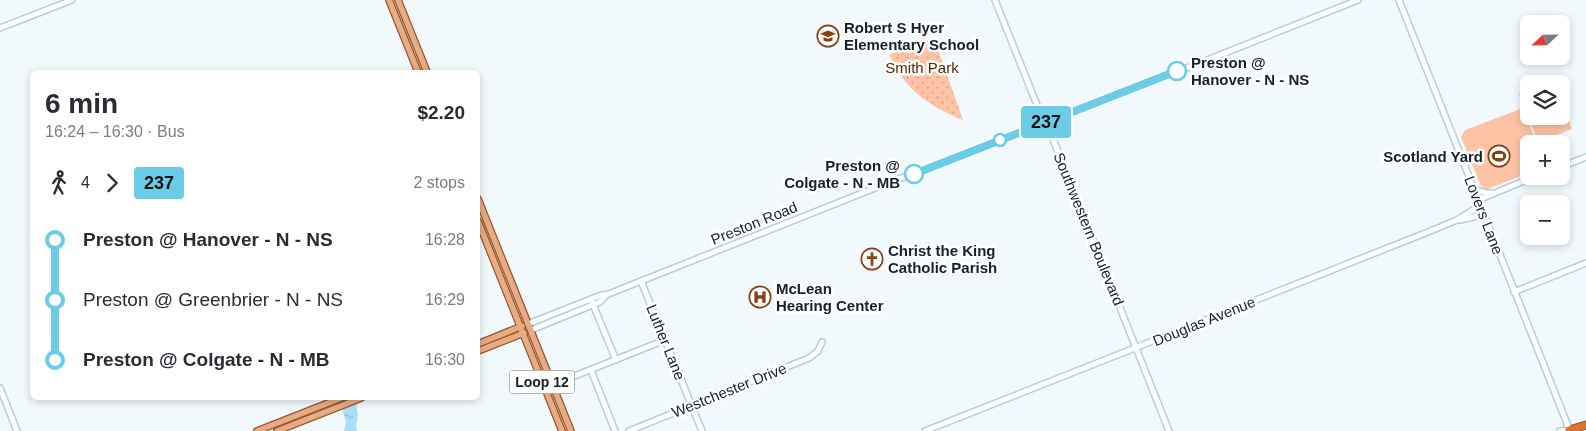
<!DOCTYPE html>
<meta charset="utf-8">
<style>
:root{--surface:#fff;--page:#f7f7f7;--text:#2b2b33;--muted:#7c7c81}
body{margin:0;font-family:Arial,sans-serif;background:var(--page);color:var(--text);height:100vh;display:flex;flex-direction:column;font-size:19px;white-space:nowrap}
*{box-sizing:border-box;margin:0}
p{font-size:16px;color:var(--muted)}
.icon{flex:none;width:28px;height:28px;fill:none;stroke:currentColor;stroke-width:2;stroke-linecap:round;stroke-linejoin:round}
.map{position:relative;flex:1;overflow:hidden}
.sheet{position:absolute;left:30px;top:70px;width:450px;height:330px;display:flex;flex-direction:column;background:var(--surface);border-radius:8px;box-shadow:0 2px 8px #0003}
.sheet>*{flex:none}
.badge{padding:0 10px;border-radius:4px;font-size:18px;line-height:32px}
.needle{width:32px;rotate:248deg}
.tools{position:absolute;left:1520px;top:15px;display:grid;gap:10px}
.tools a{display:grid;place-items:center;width:50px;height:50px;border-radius:8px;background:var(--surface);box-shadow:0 2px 8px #0003;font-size:25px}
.map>.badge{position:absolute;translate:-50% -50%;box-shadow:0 0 0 2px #fff}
.legs{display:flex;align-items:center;gap:8px;height:55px;padding:0 15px;font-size:16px}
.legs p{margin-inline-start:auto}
.overview{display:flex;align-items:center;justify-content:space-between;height:85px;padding:0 15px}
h1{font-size:28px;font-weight:700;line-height:38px}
ul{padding:0 15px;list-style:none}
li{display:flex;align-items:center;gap:18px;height:60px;font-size:19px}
li i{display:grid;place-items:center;width:8px;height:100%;margin:0 6px;background:currentColor}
li i::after{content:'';width:12px;height:12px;margin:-6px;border:4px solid;border-radius:50%;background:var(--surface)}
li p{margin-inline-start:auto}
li:first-child i{background:linear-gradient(#0000 50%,currentColor 0)}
li:last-child i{background:linear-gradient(currentColor 50%,#0000 0)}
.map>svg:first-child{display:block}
.park{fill:url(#park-dots)}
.pitch{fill:#fdc3a4}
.water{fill:url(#water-ripples)}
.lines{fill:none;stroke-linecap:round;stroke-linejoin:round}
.secondary-casing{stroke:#afd0e1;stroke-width:8}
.primary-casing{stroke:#96562e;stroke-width:8}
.highway-casing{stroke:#96562e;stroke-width:9}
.secondary{stroke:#fff;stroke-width:5}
.primary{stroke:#e9ab83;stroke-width:5.5}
.highway{stroke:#db7331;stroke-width:7}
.line-1-casing{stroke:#fff;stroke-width:11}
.line-1{stroke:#6bcce7;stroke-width:8}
.stop-1-dot{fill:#fff;stroke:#6bcce7;stroke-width:2.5}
.labels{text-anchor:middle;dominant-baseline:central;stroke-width:5;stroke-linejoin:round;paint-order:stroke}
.shield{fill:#fff;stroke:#5b6468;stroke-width:1}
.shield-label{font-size:14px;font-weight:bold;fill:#152128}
.poi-label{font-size:15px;font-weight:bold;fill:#152128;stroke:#fff;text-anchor:start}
.stop-label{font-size:15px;font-weight:bold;fill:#152128;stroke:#fff;text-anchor:start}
.park-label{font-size:15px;fill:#582400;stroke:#fff}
.street-label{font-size:15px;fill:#152128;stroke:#fff}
</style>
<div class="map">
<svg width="1586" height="431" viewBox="0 0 1586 431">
<defs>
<pattern id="park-dots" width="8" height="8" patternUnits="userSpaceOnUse" patternTransform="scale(1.25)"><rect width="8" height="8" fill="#fdc3a4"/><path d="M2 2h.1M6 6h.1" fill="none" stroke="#d8a78d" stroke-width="1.8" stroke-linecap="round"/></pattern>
<pattern id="water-ripples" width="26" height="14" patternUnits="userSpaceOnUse" patternTransform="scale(1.25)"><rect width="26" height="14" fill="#a9def8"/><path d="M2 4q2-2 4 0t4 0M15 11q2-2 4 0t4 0" fill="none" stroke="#91bed5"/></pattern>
</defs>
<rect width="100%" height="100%" fill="#f2f9fd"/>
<path class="park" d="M934,38L963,120C941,111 919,99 904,80C898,72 894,63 889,55Z"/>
<g class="pitch">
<path d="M1529,90V116H1561V100L1572,129L1538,142L1519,94Z"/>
<path d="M1523,108L1536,141V144H1529V167L1523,175L1486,190L1481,186L1461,137L1465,130Z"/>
</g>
<path class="water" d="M356,402L358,415L356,425L357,431H344L346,422L342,408Z"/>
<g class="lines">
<g class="secondary-casing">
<g id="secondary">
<path d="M995,0L1041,115L1049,129L1169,431"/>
<path d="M1399,0L1570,431"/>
<path d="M0,28L72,0"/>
<path d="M1561,167L1586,157"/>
<path d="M1474,189L1486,193H1492"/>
<path d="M1478,200L1536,176"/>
<path d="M1460,220L1477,216L1485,218"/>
<path d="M641,281L702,431"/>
<path d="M1514,292L1586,263"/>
<path d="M592,302L616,360"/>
<path d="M528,324L601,295H606L870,190L1109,99L1358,0"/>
<path d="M531,330L600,302L606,295"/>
<path d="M591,370L615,431"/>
<path d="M552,385L665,340"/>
<path d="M0,388L17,431"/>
<path d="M629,431L809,358L818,351L822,342"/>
<path d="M925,431L1428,232L1457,220L1480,206"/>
<path d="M1560,431L1569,430"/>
</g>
</g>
<g class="primary-casing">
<g id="primary">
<path d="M389,0L418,72"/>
<path d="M398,0L427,72"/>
<path d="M478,199L571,431"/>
<path d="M478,221L562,431"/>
<path d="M478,344L522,326"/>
<path d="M478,351L524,333"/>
<path d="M257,431L341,398"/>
<path d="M277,431L361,398"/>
</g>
</g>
<g class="highway-casing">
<path id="highway" d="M1569,430L1586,425"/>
</g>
<use href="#secondary" class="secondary"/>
<use href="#primary" class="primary"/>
<use href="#highway" class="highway"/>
</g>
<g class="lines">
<g class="line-1-casing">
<path id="line-1" d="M914,174L1177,71"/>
</g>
<use href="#line-1" class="line-1"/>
</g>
<defs>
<g id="school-ring" transform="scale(1.125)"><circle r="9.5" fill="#fff" stroke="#854114" stroke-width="1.5"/><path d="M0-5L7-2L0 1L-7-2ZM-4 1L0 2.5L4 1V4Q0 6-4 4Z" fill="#854114"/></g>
<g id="stadium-ring" transform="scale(1.125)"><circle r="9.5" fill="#fff" stroke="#854114" stroke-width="1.5"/><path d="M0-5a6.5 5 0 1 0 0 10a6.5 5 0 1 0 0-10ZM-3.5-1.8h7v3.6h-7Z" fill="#854114"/></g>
<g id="church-ring" transform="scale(1.125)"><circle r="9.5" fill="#fff" stroke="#854114" stroke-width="1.5"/><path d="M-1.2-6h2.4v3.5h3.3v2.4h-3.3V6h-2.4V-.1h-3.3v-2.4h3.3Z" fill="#854114"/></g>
<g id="hospital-ring" transform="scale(1.125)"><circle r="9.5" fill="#fff" stroke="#854114" stroke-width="1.5"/><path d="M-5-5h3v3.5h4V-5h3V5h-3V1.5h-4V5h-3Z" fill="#854114"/></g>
</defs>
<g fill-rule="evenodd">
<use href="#school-ring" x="828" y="36"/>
<use href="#stadium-ring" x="1499" y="156"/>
<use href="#church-ring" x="872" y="259"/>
<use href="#hospital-ring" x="760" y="297"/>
</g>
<g class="stop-1-dot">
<circle cx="1177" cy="71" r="9"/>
<circle cx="1000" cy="140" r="6"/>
<circle cx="914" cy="174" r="9"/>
</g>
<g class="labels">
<rect class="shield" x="509.5" y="370.5" width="65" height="23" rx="4"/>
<g class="shield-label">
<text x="542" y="382">Loop 12</text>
</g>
<g class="poi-label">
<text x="844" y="27">Robert S Hyer<tspan x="844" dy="17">Elementary School</tspan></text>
<text x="1483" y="156" text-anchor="end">Scotland Yard</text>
<text x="888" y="250">Christ the King<tspan x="888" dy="17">Catholic Parish</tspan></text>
<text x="776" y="288">McLean<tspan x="776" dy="17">Hearing Center</tspan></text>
</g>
<g class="stop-label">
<text x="1191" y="62">Preston @<tspan x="1191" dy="17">Hanover - N - NS</tspan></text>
<text x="900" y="165" text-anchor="end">Preston @<tspan x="900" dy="17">Colgate - N - MB</tspan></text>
</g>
<g class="park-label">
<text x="922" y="67">Smith Park</text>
</g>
<g class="street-label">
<text transform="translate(1484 215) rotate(69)">Lovers Lane</text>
<text transform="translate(754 223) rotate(-22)">Preston Road</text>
<text transform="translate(1089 229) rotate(68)">Southwestern Boulevard</text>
<text transform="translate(1204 321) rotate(-22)">Douglas Avenue</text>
<text transform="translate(666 342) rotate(68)">Luther Lane</text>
<text transform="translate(729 390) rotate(-22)">Westchester Drive</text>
</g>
</g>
</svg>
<div class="tools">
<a><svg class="needle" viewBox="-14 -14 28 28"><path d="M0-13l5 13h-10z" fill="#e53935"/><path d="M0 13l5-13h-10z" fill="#7c7c81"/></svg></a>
<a><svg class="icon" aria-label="layers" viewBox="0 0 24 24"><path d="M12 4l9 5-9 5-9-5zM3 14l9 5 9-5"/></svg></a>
<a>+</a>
<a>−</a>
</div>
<b class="badge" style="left:1046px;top:122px;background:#6bcce7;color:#111">237</b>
<section class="sheet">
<div class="overview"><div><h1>6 min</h1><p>16:24 – 16:30 · Bus</p></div><b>$2.20</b></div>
<div class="legs"><svg class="icon" aria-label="walk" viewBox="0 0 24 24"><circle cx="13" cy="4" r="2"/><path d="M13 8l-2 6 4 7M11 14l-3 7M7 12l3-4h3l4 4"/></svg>4<svg class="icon" aria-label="forward" viewBox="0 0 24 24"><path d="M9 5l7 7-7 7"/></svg><b class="badge" style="background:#6bcce7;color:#111">237</b><p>2 stops</p></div>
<ul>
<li><i style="color:#6bcce7"></i><b>Preston @ Hanover - N - NS</b><p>16:28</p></li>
<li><i style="color:#6bcce7"></i><span>Preston @ Greenbrier - N - NS</span><p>16:29</p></li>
<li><i style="color:#6bcce7"></i><b>Preston @ Colgate - N - MB</b><p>16:30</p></li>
</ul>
</section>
</div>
